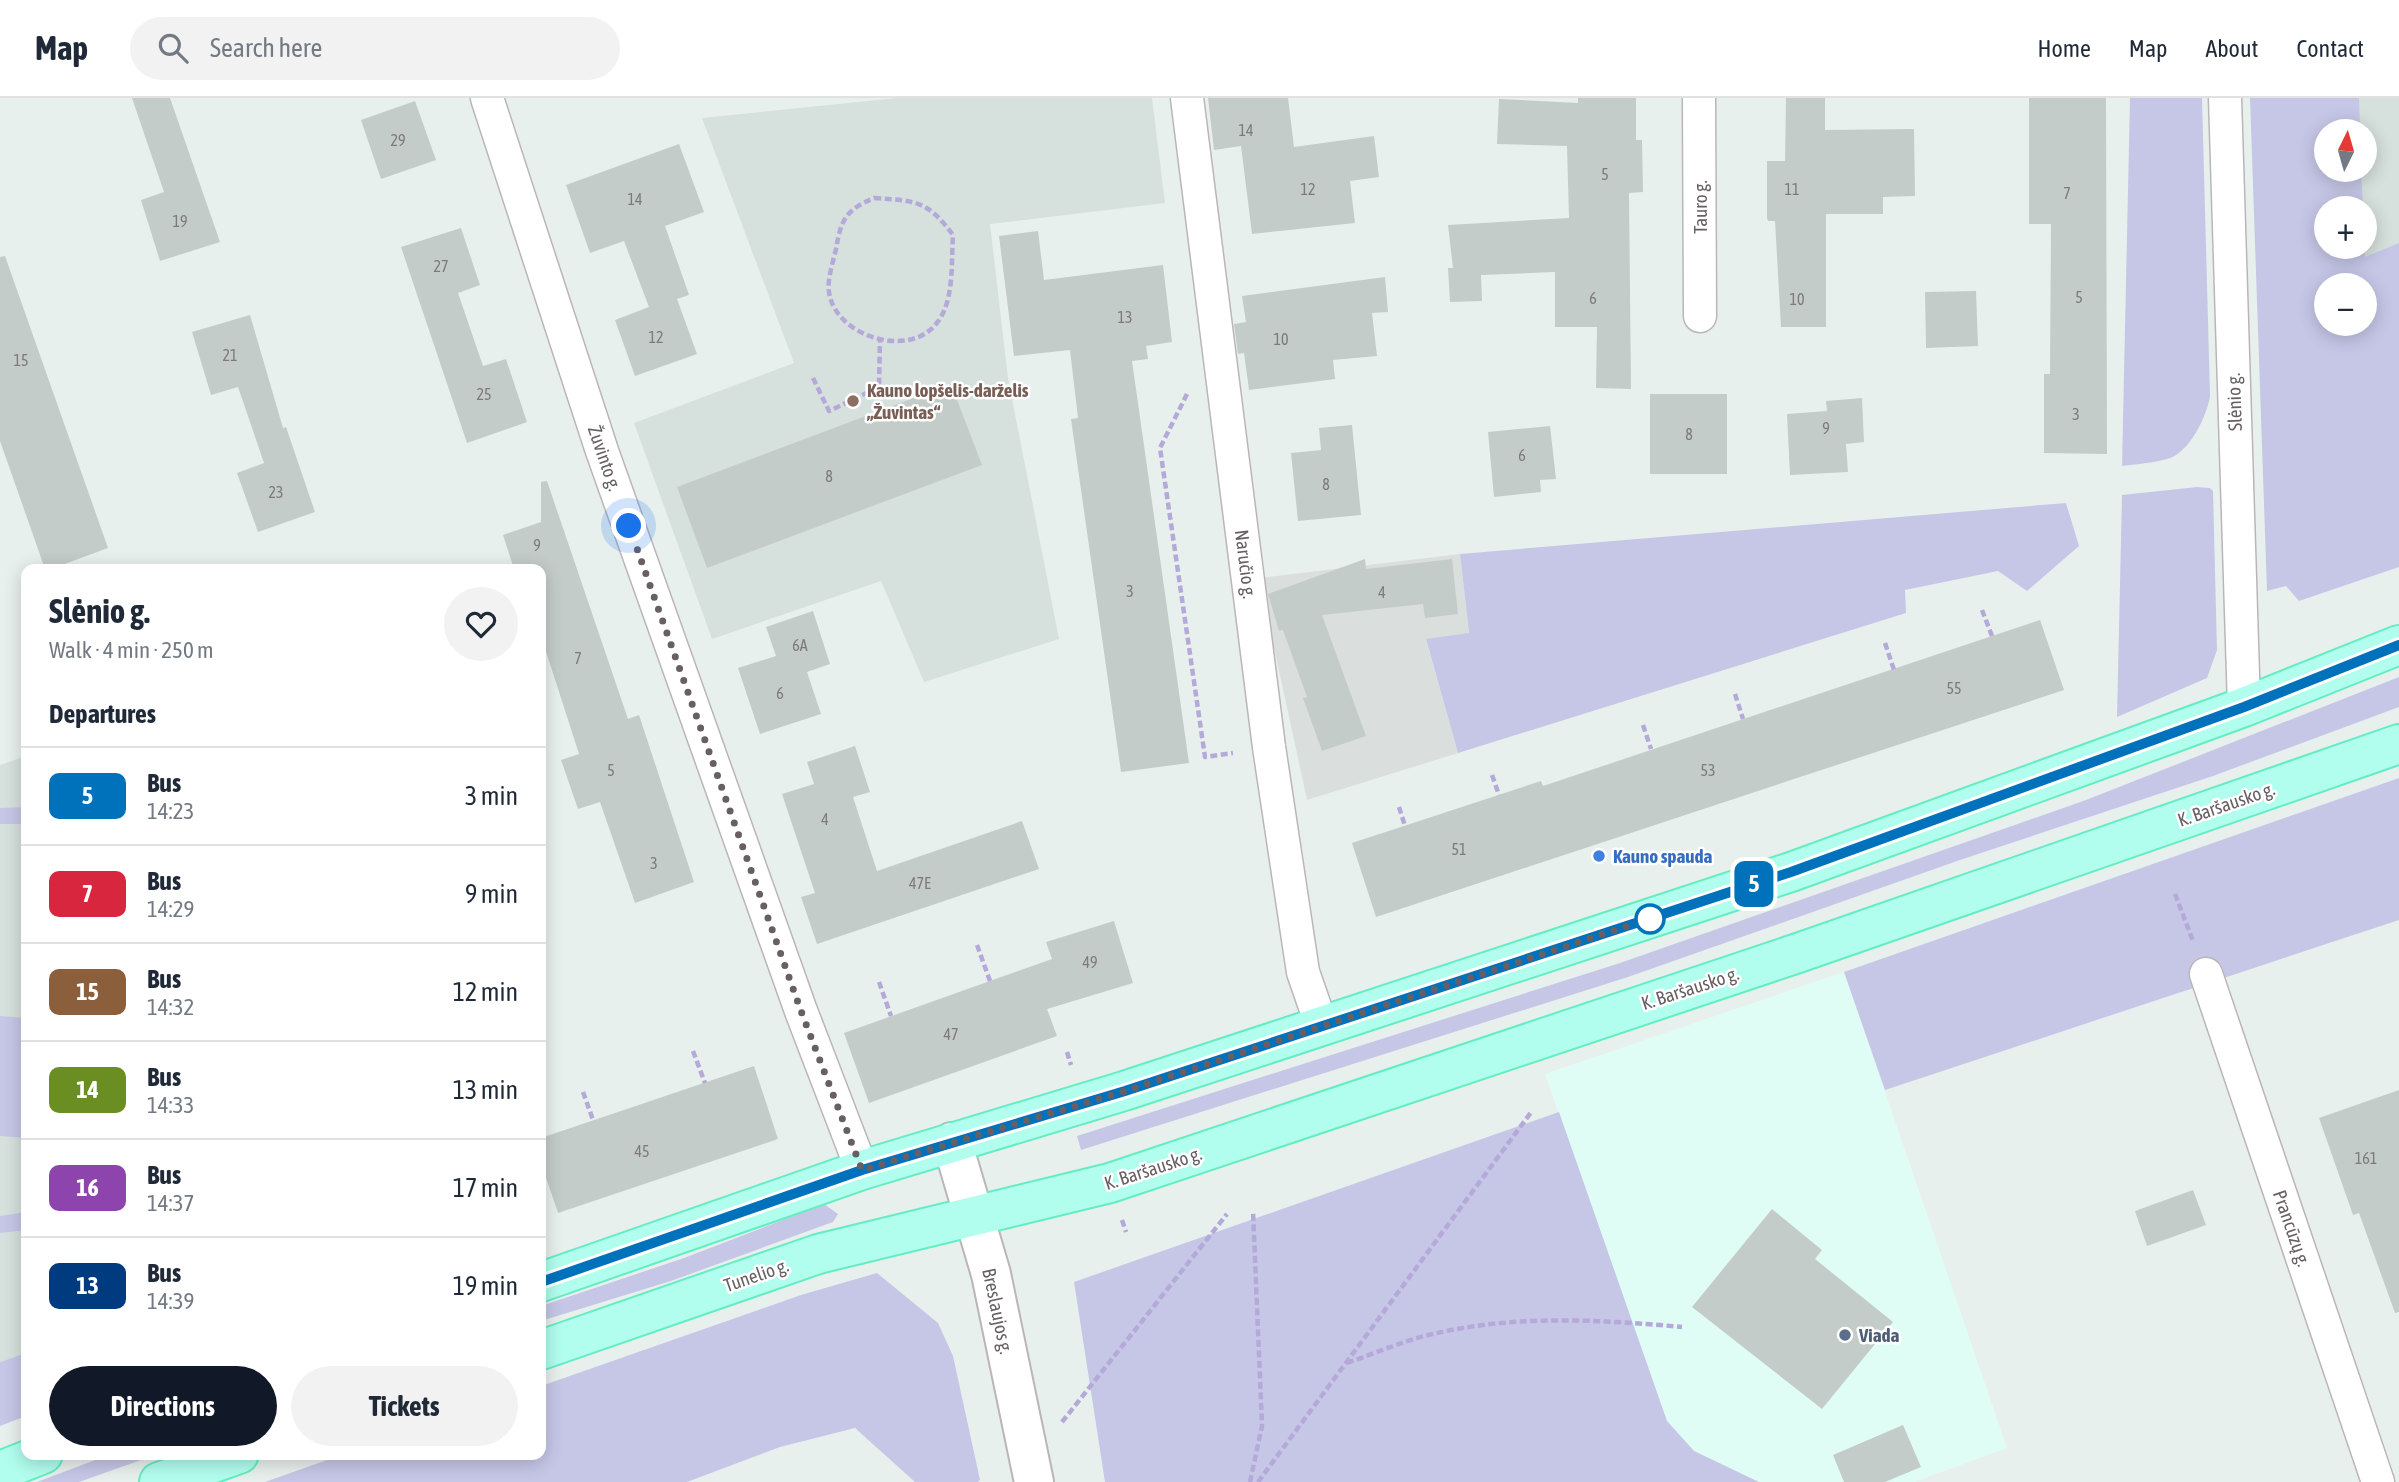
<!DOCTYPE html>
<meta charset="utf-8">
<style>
:root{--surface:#fff;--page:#f2f2f3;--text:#1f2937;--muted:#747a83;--line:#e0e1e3;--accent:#111827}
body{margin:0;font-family:"Asap Condensed",sans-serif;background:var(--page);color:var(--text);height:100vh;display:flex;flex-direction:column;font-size:26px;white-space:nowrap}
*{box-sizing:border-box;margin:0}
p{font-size:23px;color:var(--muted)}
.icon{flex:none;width:38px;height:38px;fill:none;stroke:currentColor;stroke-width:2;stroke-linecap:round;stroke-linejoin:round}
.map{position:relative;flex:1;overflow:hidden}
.drawer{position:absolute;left:21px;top:466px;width:525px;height:896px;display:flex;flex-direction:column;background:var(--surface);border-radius:14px;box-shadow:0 4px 18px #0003}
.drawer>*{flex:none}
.badge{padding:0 14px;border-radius:10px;font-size:24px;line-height:46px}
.needle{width:46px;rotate:5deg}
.buttons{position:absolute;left:2314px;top:21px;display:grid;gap:14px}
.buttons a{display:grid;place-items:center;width:63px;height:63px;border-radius:50%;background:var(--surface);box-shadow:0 4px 18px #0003;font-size:35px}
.you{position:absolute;width:35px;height:35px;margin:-18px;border:5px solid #fff;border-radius:50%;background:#1a73e8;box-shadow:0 0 0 10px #1a73e833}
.map>.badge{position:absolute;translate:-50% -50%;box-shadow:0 0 0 4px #fff}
h2{padding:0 28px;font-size:26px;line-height:63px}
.round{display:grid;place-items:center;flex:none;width:74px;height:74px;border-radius:37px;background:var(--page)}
.headline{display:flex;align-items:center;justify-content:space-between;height:119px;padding:0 28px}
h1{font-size:33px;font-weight:700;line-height:52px}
.primary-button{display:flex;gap:14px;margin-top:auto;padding:14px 28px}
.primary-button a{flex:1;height:80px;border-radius:42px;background:var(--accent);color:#fff;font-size:28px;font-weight:700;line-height:80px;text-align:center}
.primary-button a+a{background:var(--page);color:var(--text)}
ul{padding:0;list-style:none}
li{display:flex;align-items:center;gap:21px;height:98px;padding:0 28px;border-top:2px solid var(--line)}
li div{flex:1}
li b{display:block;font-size:26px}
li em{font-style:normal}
li .badge{min-width:77px;font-weight:700;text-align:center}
header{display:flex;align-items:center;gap:42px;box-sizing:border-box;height:98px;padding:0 35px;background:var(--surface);border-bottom:2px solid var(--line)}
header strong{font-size:33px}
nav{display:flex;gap:38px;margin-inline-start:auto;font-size:24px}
.search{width:490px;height:63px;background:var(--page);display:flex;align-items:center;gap:18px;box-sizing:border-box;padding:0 24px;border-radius:38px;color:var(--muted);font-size:26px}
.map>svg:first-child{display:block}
.commercial{fill:#e0fdf5}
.industrial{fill:#dadfdd}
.education{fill:#d6e0dd;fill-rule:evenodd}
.green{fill:#c6c7e7;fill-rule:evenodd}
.building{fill:#c4ccc9}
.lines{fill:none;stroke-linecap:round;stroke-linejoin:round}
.minor-casing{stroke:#bcb5b8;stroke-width:35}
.tertiary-casing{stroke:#bcb5b8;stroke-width:42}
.primary-casing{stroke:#64edc2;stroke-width:42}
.path{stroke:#b4a9d8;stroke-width:4.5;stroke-dasharray:7 3.5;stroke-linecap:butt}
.minor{stroke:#fff;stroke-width:32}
.tertiary{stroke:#fff;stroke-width:38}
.primary{stroke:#b1fdee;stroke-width:38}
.line-casing{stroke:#fff;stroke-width:16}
.line{stroke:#0072bc;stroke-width:10}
.walk{stroke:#675f63;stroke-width:7;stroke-dasharray:0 12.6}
.education-dot{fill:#8d6e63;stroke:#fff;stroke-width:2.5}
.shop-dot{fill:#3f7fe0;stroke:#fff;stroke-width:2.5}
.stop-dot{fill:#fff;stroke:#0072bc;stroke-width:3.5}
.service-dot{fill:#5c6f8a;stroke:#fff;stroke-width:2.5}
.labels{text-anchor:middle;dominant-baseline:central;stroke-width:5;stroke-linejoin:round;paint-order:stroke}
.number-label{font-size:16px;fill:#7e7a7c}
.street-label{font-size:19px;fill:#675f63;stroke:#fff}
.education-label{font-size:19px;font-weight:bold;fill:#785e54;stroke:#fff;text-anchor:start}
.shop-label{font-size:19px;font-weight:bold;fill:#366cbe;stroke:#fff;text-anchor:start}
.service-label{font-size:19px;font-weight:bold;fill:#4e5e75;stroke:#fff;text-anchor:start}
</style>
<header>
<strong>Map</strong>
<div class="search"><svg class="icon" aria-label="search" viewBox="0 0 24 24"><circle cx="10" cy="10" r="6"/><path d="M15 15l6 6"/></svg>Search here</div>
<nav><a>Home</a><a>Map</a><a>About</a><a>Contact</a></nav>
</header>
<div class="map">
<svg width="2399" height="1384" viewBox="0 0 2399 1384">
<rect width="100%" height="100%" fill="#e8f0ee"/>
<path class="commercial" d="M1844,874L2007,1350L1914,1384H1759L1694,1353L1667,1323L1545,976Z"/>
<path class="industrial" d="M1460,456L1469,536L1426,542L1458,655L1307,702L1259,480Z"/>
<g class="education">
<path d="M897,0H1152L1165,105L990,126L1008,280L1059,541L924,584L881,483L712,541L634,325L794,265L702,20Z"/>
<path d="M2279,0H2399V164L2326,187ZM2326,33H2364V72H2326ZM2326,110H2364V149H2326Z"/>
<path d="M26,658V1255L0,1264V667Z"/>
</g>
<g class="green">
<path d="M2130,0H2202L2210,298C2207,318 2189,356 2167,361C2153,365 2137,366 2122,368Z"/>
<path d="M2250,0H2359L2360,33H2326V72H2361L2363,110H2326V149H2364V145L2365,159L2399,145V469L2299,503L2286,488L2267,493ZM2326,187H2364V226H2326Z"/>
<path d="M2197,389L2210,390L2213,393L2217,552L2207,580L2117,619L2122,397Z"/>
<path d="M2066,405L2079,448L2027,493L1998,473L1905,492L1906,515L1458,655L1426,541L1469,535L1460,456Z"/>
<path d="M2399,579V609L2213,678L1960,762L1628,879L1081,1052L1077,1038L1620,865L2086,702Z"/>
<path d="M2399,680V822L1885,992L1844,874Z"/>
<path d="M26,709V726H0V710Z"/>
<path d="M0,918L26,920V1040L0,1038Z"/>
<path d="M1559,1014L1667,1323L1694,1353L1759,1384H1105L1074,1184Z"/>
<path d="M824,1106L838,1116L833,1124L671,1183L541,1223V1208L684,1160Z"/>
<path d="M26,1114V1132L0,1135V1118Z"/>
<path d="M877,1175L938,1225L953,1258L980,1382L978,1384H915L855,1330L780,1349L687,1384H265L344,1356H541V1288L801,1197Z"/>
<path d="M26,1255V1318L0,1328V1264Z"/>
<path d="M111,1356H158L79,1384H37Z"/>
</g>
<g class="building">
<path d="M132,0H170L220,144L160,163L141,102L164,94Z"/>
<path d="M1208,0H1288L1294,49L1374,38L1379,79L1350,83L1355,125L1252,136L1241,48L1214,52Z"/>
<path d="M1578,0H1636V42H1642L1643,94L1629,95L1631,291L1596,290L1597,229H1555V174L1481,177L1482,203L1450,204L1448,170H1453L1448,127L1569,120L1567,48L1497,46L1499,1L1578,5Z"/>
<path d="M1786,0H1825V32L1914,31L1915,98L1883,99V116H1826V229H1781L1775,123H1768L1767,120V63H1785Z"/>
<path d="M2029,0H2106L2107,356L2044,355V276H2050L2051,126H2029Z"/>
<path d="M415,3L436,62L381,81L361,22Z"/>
<path d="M679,46L704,114L665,128L689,197L677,201L697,256L635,278L615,222L649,209L624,143L590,155L566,87Z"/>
<path d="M461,130L480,187L458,195L483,268L506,261L527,324L467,345L401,149Z"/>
<path d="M1038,133L1044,182L1163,167L1172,244L1146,248L1148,261L1132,263L1189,665L1121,674L1071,321L1078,320L1070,252L1014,258L999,138Z"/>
<path d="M5,158L108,450L51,471H45L0,343V159Z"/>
<path d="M1385,179L1388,214L1372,215L1377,258L1333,262L1335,281L1249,292L1244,255L1238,256L1234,226L1246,224L1242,198Z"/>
<path d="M1976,193L1978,248L1926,250L1925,194Z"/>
<path d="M250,217L283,330L286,329L315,414L258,434L237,375L264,365L238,289L211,297L192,234Z"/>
<path d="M951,286L982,367L707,470L677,389Z"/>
<rect x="1650" y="296" width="77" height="80"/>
<path d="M1862,300L1864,344L1846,346L1848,374L1790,377L1787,316L1827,313L1826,303Z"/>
<path d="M1352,327L1361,417L1298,423L1291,355L1321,352L1319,330Z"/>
<path d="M1550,328L1556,381L1540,382L1541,394L1494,399L1488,334Z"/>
<path d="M547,383L628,621L639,617L694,784L635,805L600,704L578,711L561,662L579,656L541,538V471H514L503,437L541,424V384Z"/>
<path d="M1365,461L1366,471L1452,461L1458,516L1425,520L1423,506L1322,517L1366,638L1322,653L1303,600L1307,599L1283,532L1279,533L1268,496Z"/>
<path d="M813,513L830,566L807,574L821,616L760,636L738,570L776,558L766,529Z"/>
<path d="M2040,522L2064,592L1376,819L1352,745L1541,683L1543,688Z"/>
<path d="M855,648L870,694L853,699L877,773L1022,723L1039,771L817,846L801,799L815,795L782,696L814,686L807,664Z"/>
<path d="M1114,823L1133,885L1047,911L1057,938L869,1005L844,935L1052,861L1046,844Z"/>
<path d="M754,968L778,1041L558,1115L541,1065V1040Z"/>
<path d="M2399,992V1214L2395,1215L2359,1115L2353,1117L2319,1020Z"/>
<path d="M2193,1092L2206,1127L2147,1148L2135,1113Z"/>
<path d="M1772,1111L1822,1152L1815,1161L1893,1224L1822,1311L1692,1209Z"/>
<path d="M1903,1327L1921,1369L1885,1384H1844L1833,1357Z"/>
</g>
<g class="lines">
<g class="minor-casing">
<g id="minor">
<path d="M487,0L602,353L801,913L862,1072"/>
<path d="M1187,0L1269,649L1303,874L1322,929"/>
<path d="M1699,0L1700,218"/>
<path d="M2225,0L2244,609"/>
<path d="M2206,876L2378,1384"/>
</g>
</g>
<g class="tertiary-casing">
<path id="tertiary" d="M952,1044L991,1176L1034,1384"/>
</g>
<g class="primary-casing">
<g id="primary">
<path d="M541,1184L862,1072L1124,993L1791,774L2244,609L2399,547"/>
<path d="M541,1252L818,1156L1110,1085L1798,855L2399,646"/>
<path d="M0,1373L43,1356"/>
<path d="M159,1384L239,1356"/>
</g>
</g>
<g class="path">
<path d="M874,100C916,103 927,102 953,137C951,163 955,204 936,226C908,261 835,238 829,194C827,182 833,164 836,151C841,121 846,112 874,100Z"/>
<path d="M813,280L829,313L879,289L880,241"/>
<path d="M1187,296L1160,350L1205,659L1233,655"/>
<path d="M1982,512L1992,538"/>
<path d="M1885,545L1894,572"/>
<path d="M1735,596L1743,621"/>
<path d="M1643,627L1651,651"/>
<path d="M1492,677L1499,697"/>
<path d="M1399,709L1405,728"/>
<path d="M2175,796L2193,843"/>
<path d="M977,847L990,883"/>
<path d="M879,884L891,918"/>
<path d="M693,953L705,985"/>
<path d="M1067,954L1071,967"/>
<path d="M583,994L593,1022"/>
<path d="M1122,1122L1126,1134"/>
<path d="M1347,1265C1370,1257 1394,1247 1417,1240C1504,1216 1594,1221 1682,1229"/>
<path d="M1062,1324L1227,1116"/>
<path d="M1250,1384L1262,1328L1253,1113"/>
<path d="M1258,1384L1532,1013"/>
</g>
<use href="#minor" class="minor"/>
<use href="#tertiary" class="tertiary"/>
<use href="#primary" class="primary"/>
</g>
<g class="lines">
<g class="line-casing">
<path id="line" d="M541,1184L862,1072L1125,993L1791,774L2244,609L2399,547"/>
</g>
<use href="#line" class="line"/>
<path class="walk" d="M629,428L801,913L862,1072L1125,993L1661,817L1650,821"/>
</g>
<circle class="education-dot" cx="853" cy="303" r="7"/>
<circle class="shop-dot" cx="1599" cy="758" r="7"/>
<circle class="stop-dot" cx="1650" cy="821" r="14"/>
<circle class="service-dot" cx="1845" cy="1237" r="7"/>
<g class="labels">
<g class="number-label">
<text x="1246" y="32">14</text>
<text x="398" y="42">29</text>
<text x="1605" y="76">5</text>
<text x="1308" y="91">12</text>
<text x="1792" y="91">11</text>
<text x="2067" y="95">7</text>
<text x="635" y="101">14</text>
<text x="180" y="123">19</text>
<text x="441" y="168">27</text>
<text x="2079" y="199">5</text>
<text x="1593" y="200">6</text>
<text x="1797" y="201">10</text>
<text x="1125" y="219">13</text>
<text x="656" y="239">12</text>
<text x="1281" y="241">10</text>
<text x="230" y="257">21</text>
<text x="21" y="262">15</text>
<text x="484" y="296">25</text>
<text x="2076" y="316">3</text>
<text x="1826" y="330">9</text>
<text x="1689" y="336">8</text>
<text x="1522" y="357">6</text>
<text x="829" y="378">8</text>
<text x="1326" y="386">8</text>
<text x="276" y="394">23</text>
<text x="537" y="447">9</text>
<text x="1130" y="493">3</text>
<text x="1382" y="494">4</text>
<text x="800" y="547">6A</text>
<text x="578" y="560">7</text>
<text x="1954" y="590">55</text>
<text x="780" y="595">6</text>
<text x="611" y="672">5</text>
<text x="1708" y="672">53</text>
<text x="825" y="721">4</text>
<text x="1459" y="751">51</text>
<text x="654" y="765">3</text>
<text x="920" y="785">47E</text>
<text x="1090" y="864">49</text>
<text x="951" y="936">47</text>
<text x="642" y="1053">45</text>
<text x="2366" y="1060">161</text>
</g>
<g class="street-label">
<text transform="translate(1700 109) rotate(-90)">Tauro g.</text>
<text transform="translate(2234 304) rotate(-92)">Slėnio g.</text>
<text transform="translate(605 360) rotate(71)">Žuvinto g.</text>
<text transform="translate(1246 466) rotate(83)">Naručio g.</text>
<text transform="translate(2226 706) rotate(-19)">K. Baršausko g.</text>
<text transform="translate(1690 890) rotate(-18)">K. Baršausko g.</text>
<text transform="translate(1153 1070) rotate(-18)">K. Baršausko g.</text>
<text transform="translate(2292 1130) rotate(71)">Prancūzų g.</text>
<text transform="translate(756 1177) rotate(-19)">Tunelio g.</text>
<text transform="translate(998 1213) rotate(78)">Breslaujos g.</text>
</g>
<g class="education-label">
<text x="867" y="292">Kauno lopšelis-darželis<tspan x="867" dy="22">„Žuvintas“</tspan></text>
</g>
<g class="shop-label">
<text x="1613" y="758">Kauno spauda</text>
</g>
<g class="service-label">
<text x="1859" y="1237">Viada</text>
</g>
</g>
</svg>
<div class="buttons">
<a><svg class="needle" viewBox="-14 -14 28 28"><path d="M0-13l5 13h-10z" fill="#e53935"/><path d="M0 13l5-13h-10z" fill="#747a83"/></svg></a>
<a>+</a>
<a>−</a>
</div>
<div class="you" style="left:629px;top:428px"></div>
<b class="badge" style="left:1754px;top:786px;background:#0072bc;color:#fff">5</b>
<section class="drawer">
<div class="headline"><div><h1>Slėnio g.</h1><p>Walk · 4 min · 250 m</p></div><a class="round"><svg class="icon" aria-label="heart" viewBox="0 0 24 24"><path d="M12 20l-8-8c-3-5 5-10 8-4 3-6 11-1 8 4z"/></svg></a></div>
<h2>Departures</h2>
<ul>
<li><span class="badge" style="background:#0072bc;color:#fff">5</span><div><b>Bus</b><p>14:23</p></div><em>3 min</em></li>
<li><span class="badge" style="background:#d7263d;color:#fff">7</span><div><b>Bus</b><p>14:29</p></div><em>9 min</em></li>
<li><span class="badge" style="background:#8b5e3c;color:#fff">15</span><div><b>Bus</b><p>14:32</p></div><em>12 min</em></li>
<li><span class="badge" style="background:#6b8e23;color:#fff">14</span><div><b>Bus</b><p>14:33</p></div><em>13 min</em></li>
<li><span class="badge" style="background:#8e44ad;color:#fff">16</span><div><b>Bus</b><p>14:37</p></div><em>17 min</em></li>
<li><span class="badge" style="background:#003b80;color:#fff">13</span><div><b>Bus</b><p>14:39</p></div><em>19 min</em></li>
</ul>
<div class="primary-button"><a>Directions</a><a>Tickets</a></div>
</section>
</div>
